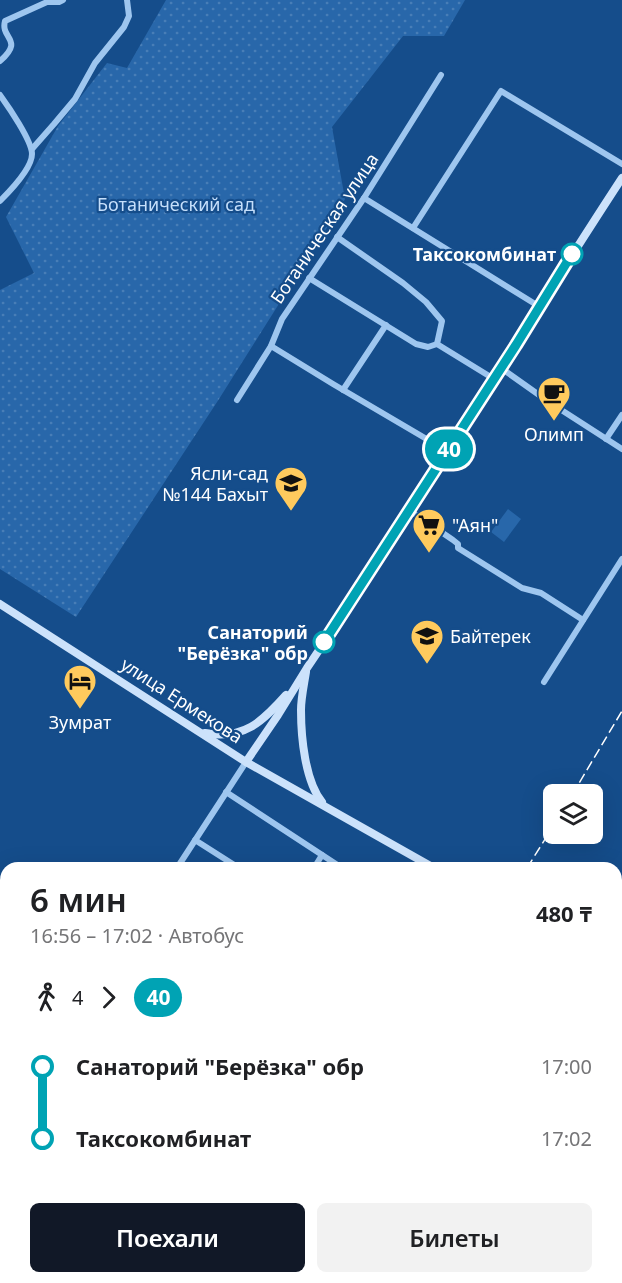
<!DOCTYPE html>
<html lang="ru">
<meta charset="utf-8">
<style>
:root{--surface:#fff;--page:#f2f2f2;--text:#202124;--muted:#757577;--accent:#111827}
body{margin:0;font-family:"Noto Sans",sans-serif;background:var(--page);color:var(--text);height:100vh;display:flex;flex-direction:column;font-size:22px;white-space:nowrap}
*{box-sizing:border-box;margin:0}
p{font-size:20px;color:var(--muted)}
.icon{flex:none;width:33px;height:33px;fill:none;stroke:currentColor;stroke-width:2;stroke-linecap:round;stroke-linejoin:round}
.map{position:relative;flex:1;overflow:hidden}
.details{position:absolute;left:0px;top:862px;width:622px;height:422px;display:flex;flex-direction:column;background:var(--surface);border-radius:18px 18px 0 0;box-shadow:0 6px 24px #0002}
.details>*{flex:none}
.badge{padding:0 12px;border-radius:20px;font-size:21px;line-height:39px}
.controls{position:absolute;left:543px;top:784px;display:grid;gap:12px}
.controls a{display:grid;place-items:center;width:60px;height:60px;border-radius:9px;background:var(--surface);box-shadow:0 6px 24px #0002;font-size:30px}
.map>.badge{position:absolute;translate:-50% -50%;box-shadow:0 0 0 3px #fff}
.legs{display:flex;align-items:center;gap:9px;height:66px;padding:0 30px;font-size:20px}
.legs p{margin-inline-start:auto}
.headline{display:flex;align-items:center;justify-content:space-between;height:102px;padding:0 30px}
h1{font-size:33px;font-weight:600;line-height:45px}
.button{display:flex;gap:12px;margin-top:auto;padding:12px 30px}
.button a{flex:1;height:69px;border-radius:9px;background:var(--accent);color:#fff;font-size:24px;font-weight:600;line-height:69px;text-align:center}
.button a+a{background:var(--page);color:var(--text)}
ul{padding:0 30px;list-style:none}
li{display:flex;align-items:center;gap:21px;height:72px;font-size:22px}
li i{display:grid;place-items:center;width:9px;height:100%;margin:0 8px;background:currentColor}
li i::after{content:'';width:15px;height:15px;margin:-8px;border:4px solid;border-radius:50%;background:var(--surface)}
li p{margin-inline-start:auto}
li:first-child i{background:linear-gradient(#0000 50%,currentColor 0)}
li:last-child i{background:linear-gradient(currentColor 50%,#0000 0)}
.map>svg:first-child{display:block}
.green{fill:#2867aa}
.park{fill:url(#park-dots)}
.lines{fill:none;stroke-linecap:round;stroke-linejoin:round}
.street{stroke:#9ec6ef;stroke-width:6}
.secondary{stroke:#cce2fb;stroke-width:8}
.rail{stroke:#fff;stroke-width:1.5;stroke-dasharray:10 4.5;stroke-linecap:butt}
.line-1-casing{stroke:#fff;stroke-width:14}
.line-1{stroke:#00a3b4;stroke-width:9}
.stop-1-dot{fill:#fff;stroke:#00a3b4;stroke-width:3}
.labels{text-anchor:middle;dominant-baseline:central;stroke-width:4.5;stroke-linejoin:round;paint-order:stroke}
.park-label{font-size:18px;fill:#c5dffb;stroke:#154d8b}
.street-label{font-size:18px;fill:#fff;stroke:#154d8b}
.stop-label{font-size:18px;font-weight:bold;fill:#fff;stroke:#154d8b;text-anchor:end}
.poi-label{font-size:18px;fill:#fff;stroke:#154d8b}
</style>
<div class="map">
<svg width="622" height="1283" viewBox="0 0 622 1283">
<defs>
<pattern id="park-dots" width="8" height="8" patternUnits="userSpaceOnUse" patternTransform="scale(1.5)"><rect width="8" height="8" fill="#2867aa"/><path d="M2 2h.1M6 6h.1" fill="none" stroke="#487eb7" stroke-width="1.8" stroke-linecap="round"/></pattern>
</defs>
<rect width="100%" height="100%" fill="#154d8b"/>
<path class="green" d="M508,509L521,519L504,542L491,532Z"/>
<path class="park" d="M166,0H465L444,36H403L332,127L345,199L219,399L76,617L0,569V290L34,273L6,217L58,126L107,63L127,68Z"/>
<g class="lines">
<g class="street">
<path d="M0,61C25,39 0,39 5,21L47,2H59L63,0"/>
<path d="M0,95C8,106 32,141 32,154C32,168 10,191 0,201"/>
<path d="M32,149L54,124L75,99L95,63L124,27L129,16L127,0"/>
<path d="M364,198L540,307"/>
<path d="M413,228L501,91L622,164"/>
<path d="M337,237L403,283L426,302L442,321L437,344L494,379"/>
<path d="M309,278L416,344L428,347L437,344"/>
<path d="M271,346L333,384L447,451"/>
<path d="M501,368L549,402L622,449"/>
<path d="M343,390L386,325"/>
<path d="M237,400L271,346L282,319L364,198L441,75"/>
<path d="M606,439L622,415"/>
<path d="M409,510L453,540L458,544V548L522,588L541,593L583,620"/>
<path d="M544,682L622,559"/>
<path d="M226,792L342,868"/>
<path d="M195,840L239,868"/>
<path d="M177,868L246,762"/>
<path d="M314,868L322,855"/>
<path d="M0,962L6,966"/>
<path d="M0,1147L6,1137"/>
<path d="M0,1154L6,1159"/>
<path d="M616,1255L622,1260"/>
<path d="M0,1266L6,1257"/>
<path d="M108,1278L115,1283"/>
<path d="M0,1280L5,1283"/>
<path d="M186,1283L189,1278"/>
</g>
<g class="secondary">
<path d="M0,604L246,762L434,868"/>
<path d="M306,672C304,685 301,698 301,710C301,737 305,781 322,802"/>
<path d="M205,733C244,740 262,722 286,695"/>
<path d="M246,762L278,715L307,668C416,507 516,340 622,178"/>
<path d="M616,958L622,959"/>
</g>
<g class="rail">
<path d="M572,795L622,711"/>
<path d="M527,868L554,825"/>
<path d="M304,1283L307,1278"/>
</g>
</g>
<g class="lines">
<g class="line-1-casing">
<path id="line-1" d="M324,642L516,345L572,254"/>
</g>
<use href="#line-1" class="line-1"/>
</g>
<defs>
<g id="cafe-pin" transform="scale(1.725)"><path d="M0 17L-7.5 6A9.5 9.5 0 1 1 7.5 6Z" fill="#ffca5d" stroke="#154d8b"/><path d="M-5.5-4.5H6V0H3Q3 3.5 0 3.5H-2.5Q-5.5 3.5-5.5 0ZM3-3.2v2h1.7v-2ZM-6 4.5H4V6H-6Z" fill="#111"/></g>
<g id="school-pin" transform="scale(1.725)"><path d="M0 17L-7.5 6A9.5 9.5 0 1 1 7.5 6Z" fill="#ffca5d" stroke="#154d8b"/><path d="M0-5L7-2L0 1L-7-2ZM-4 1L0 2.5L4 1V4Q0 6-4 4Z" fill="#111"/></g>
<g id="supermarket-pin" transform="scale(1.725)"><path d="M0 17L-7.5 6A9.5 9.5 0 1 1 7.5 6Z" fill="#ffca5d" stroke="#154d8b"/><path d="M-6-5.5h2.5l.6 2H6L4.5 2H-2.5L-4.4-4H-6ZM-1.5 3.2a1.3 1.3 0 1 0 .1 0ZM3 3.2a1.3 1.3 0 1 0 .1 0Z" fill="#111"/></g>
<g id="hotel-pin" transform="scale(1.725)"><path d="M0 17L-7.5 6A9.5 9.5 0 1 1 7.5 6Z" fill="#ffca5d" stroke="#154d8b"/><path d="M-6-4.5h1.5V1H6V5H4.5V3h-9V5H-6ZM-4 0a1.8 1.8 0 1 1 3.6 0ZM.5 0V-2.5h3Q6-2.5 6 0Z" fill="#111"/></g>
</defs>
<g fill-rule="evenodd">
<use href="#cafe-pin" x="554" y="393"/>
<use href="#school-pin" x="291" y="483"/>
<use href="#supermarket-pin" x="429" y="525"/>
<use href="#school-pin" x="427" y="636"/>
<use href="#hotel-pin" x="80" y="681"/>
</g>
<g class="stop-1-dot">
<circle cx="572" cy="254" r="10"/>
<circle cx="324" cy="642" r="10"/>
</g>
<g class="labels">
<g class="park-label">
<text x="176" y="204">Ботанический сад</text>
</g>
<g class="street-label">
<text transform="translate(324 228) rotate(-56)">Ботаническая улица</text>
<text transform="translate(182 700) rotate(33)">улица Ермекова</text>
</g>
<g class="stop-label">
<text x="556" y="254">Таксокомбинат</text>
<text x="308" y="632">Санаторий<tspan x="308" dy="21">"Берёзка" обр</tspan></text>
</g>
<g class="poi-label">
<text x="554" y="434">Олимп</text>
<text x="268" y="473" text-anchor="end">Ясли-сад<tspan x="268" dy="21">№144 Бахыт</tspan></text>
<text x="452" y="525" text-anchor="start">"Аян"</text>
<text x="450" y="636" text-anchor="start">Байтерек</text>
<text x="80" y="722">Зумрат</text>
</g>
</g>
</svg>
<div class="controls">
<a><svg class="icon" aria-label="layers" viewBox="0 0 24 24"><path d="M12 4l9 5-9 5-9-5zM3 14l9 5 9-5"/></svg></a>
</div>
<b class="badge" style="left:449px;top:449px;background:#00a3b4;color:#fff">40</b>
<section class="details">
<div class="headline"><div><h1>6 мин</h1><p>16:56 – 17:02 · Автобус</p></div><b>480 ₸</b></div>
<div class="legs"><svg class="icon" aria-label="walk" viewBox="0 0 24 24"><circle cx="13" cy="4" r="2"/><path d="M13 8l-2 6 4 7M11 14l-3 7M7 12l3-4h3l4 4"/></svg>4<svg class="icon" aria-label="forward" viewBox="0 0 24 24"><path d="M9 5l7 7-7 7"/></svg><b class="badge" style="background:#00a3b4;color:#fff">40</b></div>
<ul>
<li><i style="color:#00a3b4"></i><b>Санаторий &quot;Берёзка&quot; обр</b><p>17:00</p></li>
<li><i style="color:#00a3b4"></i><b>Таксокомбинат</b><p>17:02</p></li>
</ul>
<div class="button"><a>Поехали</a><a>Билеты</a></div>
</section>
</div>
